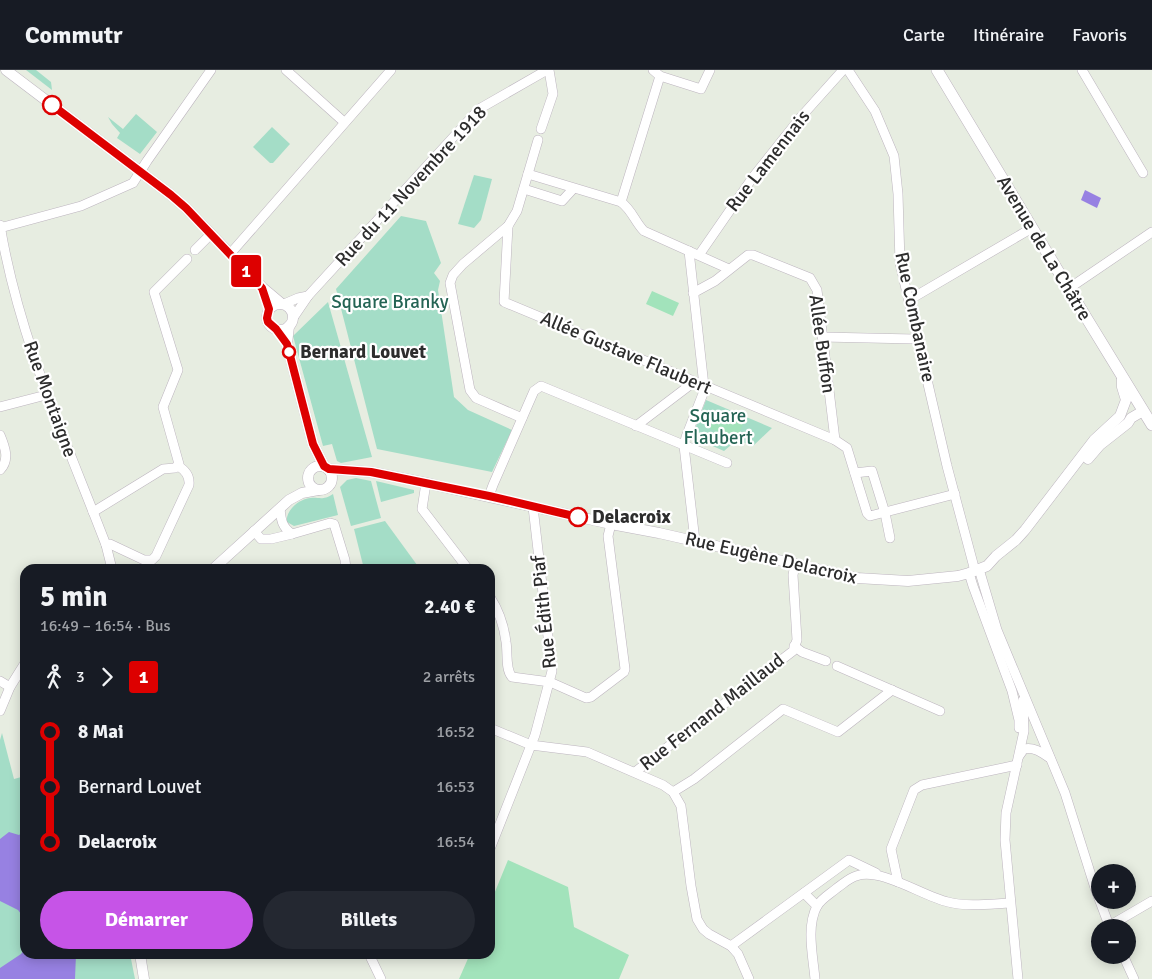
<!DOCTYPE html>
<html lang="fr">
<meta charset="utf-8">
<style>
:root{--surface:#171b24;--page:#242831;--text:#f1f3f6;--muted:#9ea1a6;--line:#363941;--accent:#c654e7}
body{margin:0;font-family:Signika,sans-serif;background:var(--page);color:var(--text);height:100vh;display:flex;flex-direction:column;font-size:19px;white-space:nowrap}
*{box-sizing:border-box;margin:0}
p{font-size:16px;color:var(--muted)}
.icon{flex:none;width:28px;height:28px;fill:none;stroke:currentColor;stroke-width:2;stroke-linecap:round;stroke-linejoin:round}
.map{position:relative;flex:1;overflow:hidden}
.details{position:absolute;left:20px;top:494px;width:475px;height:395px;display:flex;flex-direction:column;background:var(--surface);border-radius:15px;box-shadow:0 2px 12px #0003}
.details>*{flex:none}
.badge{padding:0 10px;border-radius:4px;font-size:18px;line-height:32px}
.buttons{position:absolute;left:1091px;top:794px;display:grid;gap:10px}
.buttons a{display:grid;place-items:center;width:45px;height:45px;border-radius:50%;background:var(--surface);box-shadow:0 2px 12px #0003;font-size:25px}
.map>.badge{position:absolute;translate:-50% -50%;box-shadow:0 0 0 2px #fff}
.legs{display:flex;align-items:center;gap:8px;height:55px;padding:0 20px;font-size:16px}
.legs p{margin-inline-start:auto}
.overview{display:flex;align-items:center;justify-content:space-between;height:85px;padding:0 20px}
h1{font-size:28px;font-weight:700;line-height:38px}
.primary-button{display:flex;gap:10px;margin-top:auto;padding:10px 20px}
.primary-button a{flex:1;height:58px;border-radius:30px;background:var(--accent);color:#fff;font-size:20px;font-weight:700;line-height:58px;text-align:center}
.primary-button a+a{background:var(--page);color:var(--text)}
ul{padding:0 20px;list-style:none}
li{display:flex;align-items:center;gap:18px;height:55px;font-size:19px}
li i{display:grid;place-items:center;width:8px;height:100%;margin:0 6px;background:currentColor}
li i::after{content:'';width:12px;height:12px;margin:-6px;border:4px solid;border-radius:50%;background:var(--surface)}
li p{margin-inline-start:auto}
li:first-child i{background:linear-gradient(#0000 50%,currentColor 0)}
li:last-child i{background:linear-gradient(currentColor 50%,#0000 0)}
header{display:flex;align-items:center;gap:30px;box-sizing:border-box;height:70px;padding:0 25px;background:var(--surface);border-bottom:1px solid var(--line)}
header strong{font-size:24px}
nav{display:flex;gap:28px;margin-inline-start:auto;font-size:18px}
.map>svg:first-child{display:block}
.green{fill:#a4ddc7}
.pitch{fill:#a2e3bb}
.water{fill:#9781e2}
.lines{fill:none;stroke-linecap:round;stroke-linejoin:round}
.minor-casing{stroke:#bdb5bf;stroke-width:10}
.tertiary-casing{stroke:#bdb5bf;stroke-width:11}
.secondary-casing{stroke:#bdb5bf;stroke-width:12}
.minor{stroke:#fff;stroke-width:9}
.tertiary{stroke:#fff;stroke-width:10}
.secondary{stroke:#fff;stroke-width:11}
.line-1-casing{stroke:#fff;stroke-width:11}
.line-1{stroke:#d00;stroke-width:8}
.stop-1-dot{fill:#fff;stroke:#d00;stroke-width:2.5}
.labels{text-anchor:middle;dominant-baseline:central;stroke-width:4.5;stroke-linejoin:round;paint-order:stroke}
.street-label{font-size:19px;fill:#2d2d2d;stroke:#fff}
.park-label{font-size:19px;fill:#246454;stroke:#fff}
.stop-label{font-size:19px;font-weight:bold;fill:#2d2d2d;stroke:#fff;text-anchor:start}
</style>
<header>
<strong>Commutr</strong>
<nav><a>Carte</a><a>Itinéraire</a><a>Favoris</a></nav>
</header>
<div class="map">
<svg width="1152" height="909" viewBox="0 0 1152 909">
<rect width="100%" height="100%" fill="#e7ede1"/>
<g class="green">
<path d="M26,0H36L51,12L52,20Z"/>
<path d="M136,44L157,62L140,84L117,68L120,63L112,54L108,47L123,59Z"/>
<path d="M272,57L290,74L273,93H270L253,77Z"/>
<path d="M474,105L492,109L481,150L474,158L458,154Z"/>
<path d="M401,146L426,151L441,193L434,203L440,211L438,220L454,327L468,340L512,360L492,402L377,379L336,219Z"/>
<path d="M328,232L372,387L341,393L337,391L332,374L323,376L293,266Z"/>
<path d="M706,330L772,358L753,376L737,370L724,381L692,367Z"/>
<path d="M356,408L371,411L381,448L351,456L340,417L347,410Z"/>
<path d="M376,411L414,420V423L381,432Z"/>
<path d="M333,424L338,445L294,456L287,452C285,441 299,429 310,428C320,427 322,431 333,424Z"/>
<path d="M385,451L420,499H364L354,459Z"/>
<path d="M2,663L14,709L25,706V884H130L135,909H0V670Z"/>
</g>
<g class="pitch">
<path d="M652,221L679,233L673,246L646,234Z"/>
<path d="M715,342H718L742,352L743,354L738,367L735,368L711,359L710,356Z"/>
<path d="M508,790L568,817L574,857L629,885L619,909H459L470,884H490V834Z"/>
</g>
<g class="water">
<path d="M1085,120L1101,128L1097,138L1081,130Z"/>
<path d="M25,760V849L18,840L0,831V769L9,762L19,765Z"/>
<path d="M25,879V884H76L75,909H0V898L21,884Z"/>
</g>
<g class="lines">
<g class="minor-casing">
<g id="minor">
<path d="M286,0L344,52"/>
<path d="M653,0L660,6L701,19L710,0"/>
<path d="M848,0L875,41L894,86L898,124L900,193L947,396L975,501"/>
<path d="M1082,0L1143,103"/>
<path d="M541,59L553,24L549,0"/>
<path d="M528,104L621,132C632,140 635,152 644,161L729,199"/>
<path d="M524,119L562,131L573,119"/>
<path d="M621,132L660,6"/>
<path d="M0,155C19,269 65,368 106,475L112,499"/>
<path d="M508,156L504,232L835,370L847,378L867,443L870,446L955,424"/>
<path d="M0,158L81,136L133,113L147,91L211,0"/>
<path d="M195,180L211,164"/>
<path d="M689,181L704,316"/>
<path d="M230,184L391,0"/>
<path d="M699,185L753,107L800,48L843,0"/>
<path d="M1068,219L1152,162"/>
<path d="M693,223L715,211L748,185H753L810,208L817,220L835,370"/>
<path d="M909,230L1032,158"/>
<path d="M284,234L298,228L308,226"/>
<path d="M293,248L308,226L479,39L547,0"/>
<path d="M822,267L914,269L918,271"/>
<path d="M0,337L46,325"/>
<path d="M522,348L476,328L470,320L450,213L453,205L463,194L508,156L517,141L538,70"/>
<path d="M636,356L694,312"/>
<path d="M0,365C5,377 10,390 0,400"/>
<path d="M855,403L872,401L885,443L890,468"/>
<path d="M426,413L422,439L468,499"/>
<path d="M489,426L493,415L534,321L541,316L727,393"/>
<path d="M280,438C281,450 282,457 292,464L330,453L334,454L345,490L346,499"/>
<path d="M93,442L163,399L175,398L179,394L163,337L178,300L154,222L187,189"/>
<path d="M254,461L261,469H271L292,464"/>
<path d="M695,471L684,376L686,367L706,316"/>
<path d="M106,475L110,474L144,490H152L156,486L189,415C190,406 185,400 178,396"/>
<path d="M979,499L997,560L1065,723L1095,818L1110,858"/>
<path d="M969,503L973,516L1012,621L1019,650V658"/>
<path d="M490,527C499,541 504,556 506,572C508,583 505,599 512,607L550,612L586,628L591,627L624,602L625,599L608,466L611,454"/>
<path d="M794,576L802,582L826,591"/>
<path d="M837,596L940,641"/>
<path d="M0,611L10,617"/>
<path d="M0,641L10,617L25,593"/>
<path d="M490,658L531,675L587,682L663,715L673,722L681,736L691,816L697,849L703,859L709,864L731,876L738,884L749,909"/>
<path d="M1019,686L1024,679C1035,677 1042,683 1050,688"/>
<path d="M635,702L793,581L797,570L793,505L795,495"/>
<path d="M673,722L694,709L783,639L838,662L892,620"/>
<path d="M490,779L535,665L552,601L533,437"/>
<path d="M898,812L891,779L914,720L922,715L1017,695"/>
<path d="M804,823L817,836C822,828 830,824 837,818C843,814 849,808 856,806C881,797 922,826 948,832C968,837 990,834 1010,833"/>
<path d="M1109,856L1152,831"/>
<path d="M731,876L849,790L876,803"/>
<path d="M369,884L381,909"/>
<path d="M1123,885L1134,909"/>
<path d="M815,909C813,886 806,857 817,836"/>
<path d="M1018,909L1005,770L1006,743L1024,661L1023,630"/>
</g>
</g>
<g class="tertiary-casing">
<g id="tertiary">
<path d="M6,0L171,125L186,138L263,218L282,234"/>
<circle cx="280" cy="247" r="13"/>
<path d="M289,256L287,274L301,328L313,374L324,396"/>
<path d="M1088,389L1100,375L1128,353L1131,348L1143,341"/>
<circle cx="320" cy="408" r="12"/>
<path d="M329,399L371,402L426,413L611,454L659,463L857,508L908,511L958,506L969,503L987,496L996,486L1016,470L1025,460L1094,370L1120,346L1126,330L1122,317V308"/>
<path d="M213,499L289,430L302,423L318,420"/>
<path d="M140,884L144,909"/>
</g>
</g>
<g class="secondary-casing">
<path id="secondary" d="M937,0L1081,239L1152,355"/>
</g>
<use href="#minor" class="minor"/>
<use href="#tertiary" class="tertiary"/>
<use href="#secondary" class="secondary"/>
</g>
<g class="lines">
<g class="line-1-casing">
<path id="line-1" d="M52,35L171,125L186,138L262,218L269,239L267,248L268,252L276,259L287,274L313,374L324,396L329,399L371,402L489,426L578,447"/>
</g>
<use href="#line-1" class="line-1"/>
</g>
<g class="stop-1-dot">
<circle cx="52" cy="35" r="9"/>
<circle cx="289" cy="282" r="6"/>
<circle cx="578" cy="447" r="9"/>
</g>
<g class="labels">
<g class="street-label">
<text transform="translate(768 91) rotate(-52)">Rue Lamennais</text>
<text transform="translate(411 116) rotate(-47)">Rue du 11 Novembre 1918</text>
<text transform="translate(1044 178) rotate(59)">Avenue de La Châtre</text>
<text transform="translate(915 247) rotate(78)">Rue Combanaire</text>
<text transform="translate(822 274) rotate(82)">Allée Buffon</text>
<text transform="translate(626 283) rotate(23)">Allée Gustave Flaubert</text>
<text transform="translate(50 329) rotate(70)">Rue Montaigne</text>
<text transform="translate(771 488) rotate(13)">Rue Eugène Delacroix</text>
<text transform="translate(544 542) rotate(-96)">Rue Édith Piaf</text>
<text transform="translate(712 642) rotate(-38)">Rue Fernand Maillaud</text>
</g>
<g class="park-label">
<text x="390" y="232">Square Branky</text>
<text x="718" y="346">Square<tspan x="718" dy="22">Flaubert</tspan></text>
</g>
<g class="stop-label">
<text x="300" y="282">Bernard Louvet</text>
<text x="592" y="447">Delacroix</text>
</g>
</g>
</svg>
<div class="buttons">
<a>+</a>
<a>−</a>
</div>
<b class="badge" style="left:246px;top:201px;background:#d00;color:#fff">1</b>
<section class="details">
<div class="overview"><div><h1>5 min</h1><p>16:49 – 16:54 · Bus</p></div><b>2.40 €</b></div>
<div class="legs"><svg class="icon" aria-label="walk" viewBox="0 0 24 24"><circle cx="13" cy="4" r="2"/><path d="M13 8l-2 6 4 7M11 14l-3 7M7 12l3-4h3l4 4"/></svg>3<svg class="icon" aria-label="forward" viewBox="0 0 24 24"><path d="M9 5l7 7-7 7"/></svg><b class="badge" style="background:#d00;color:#fff">1</b><p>2 arrêts</p></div>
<ul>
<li><i style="color:#d00"></i><b>8 Mai</b><p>16:52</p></li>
<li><i style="color:#d00"></i><span>Bernard Louvet</span><p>16:53</p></li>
<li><i style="color:#d00"></i><b>Delacroix</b><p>16:54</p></li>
</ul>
<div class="primary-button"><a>Démarrer</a><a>Billets</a></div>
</section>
</div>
